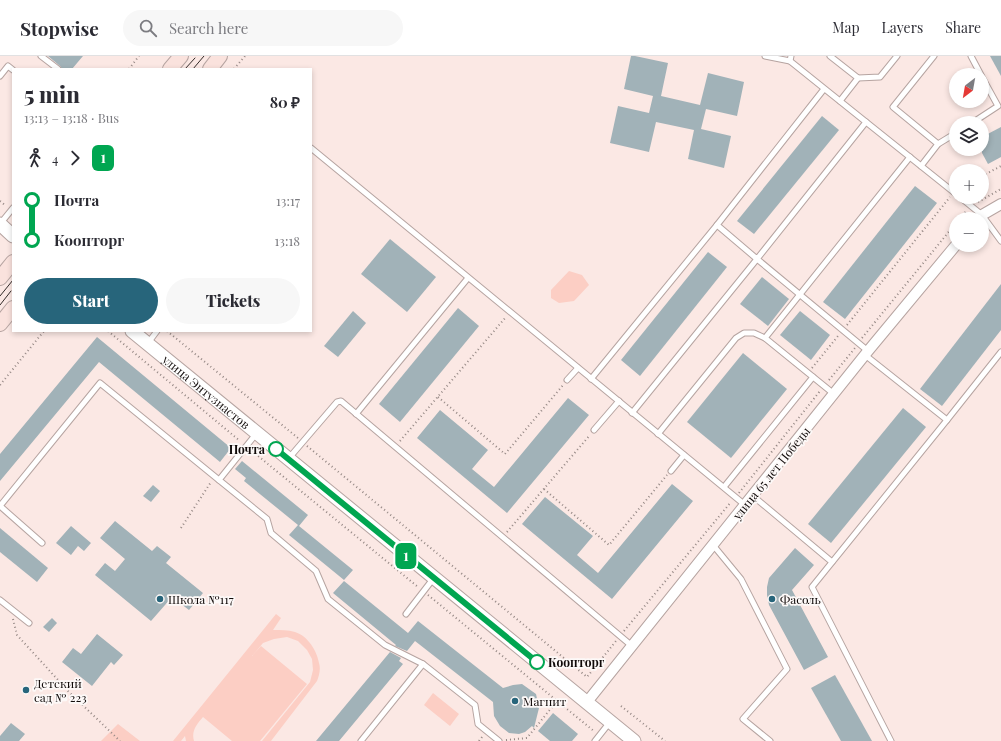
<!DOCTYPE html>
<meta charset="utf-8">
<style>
:root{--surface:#fff;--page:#f7f7f7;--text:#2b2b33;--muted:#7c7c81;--line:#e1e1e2;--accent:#27657b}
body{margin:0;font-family:"Playfair Display",serif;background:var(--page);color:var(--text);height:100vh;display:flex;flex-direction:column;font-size:15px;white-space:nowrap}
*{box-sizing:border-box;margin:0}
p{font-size:13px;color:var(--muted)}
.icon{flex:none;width:22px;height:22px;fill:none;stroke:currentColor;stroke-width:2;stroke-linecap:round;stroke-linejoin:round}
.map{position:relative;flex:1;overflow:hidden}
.drawer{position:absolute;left:12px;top:12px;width:300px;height:264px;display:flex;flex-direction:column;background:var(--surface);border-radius:0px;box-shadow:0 2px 6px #0003}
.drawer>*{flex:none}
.badge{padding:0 8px;border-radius:6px;font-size:14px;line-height:26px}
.needle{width:26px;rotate:211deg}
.tools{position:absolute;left:949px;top:12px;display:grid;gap:8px}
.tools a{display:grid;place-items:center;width:40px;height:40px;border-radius:50%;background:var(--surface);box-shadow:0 2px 6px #0003;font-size:20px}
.map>.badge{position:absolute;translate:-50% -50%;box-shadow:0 0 0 2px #fff}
.legs{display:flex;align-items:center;gap:6px;height:44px;padding:0 12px;font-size:13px}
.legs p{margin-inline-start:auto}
.overview{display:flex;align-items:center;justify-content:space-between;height:68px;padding:0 12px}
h1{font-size:22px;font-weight:800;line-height:30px}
.primary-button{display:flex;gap:8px;margin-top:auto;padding:8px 12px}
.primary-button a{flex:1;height:46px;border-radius:24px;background:var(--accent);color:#fff;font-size:16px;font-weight:800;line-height:46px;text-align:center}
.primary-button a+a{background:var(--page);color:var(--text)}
ul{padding:0 12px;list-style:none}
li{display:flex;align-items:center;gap:14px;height:40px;font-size:15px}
li i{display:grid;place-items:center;width:6px;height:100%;margin:0 5px;background:currentColor}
li i::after{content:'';width:10px;height:10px;margin:-5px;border:3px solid;border-radius:50%;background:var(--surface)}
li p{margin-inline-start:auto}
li:first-child i{background:linear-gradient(#0000 50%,currentColor 0)}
li:last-child i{background:linear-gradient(currentColor 50%,#0000 0)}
header{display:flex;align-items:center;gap:24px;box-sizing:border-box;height:56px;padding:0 20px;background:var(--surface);border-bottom:1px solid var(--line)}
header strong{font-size:19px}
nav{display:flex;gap:22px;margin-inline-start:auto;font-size:14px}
.search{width:280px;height:36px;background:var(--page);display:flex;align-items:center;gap:10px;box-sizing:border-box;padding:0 14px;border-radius:22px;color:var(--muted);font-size:15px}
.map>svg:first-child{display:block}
.green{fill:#fccec4}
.building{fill:#a1b2b8}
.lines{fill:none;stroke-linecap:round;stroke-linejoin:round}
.service-casing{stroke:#b6a4a1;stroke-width:7}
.minor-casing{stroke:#b6a4a1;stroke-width:12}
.tertiary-casing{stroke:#b6a4a1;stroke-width:15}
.secondary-casing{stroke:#b6a4a1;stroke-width:16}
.path{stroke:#958885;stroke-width:2;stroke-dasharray:1 3;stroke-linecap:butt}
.service{stroke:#fff;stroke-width:5}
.minor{stroke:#fff;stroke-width:10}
.tertiary{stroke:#fff;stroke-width:13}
.secondary{stroke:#fae2dd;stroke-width:14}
.tram{stroke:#332b29;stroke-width:1}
.line-1-casing{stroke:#fff;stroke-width:9}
.line-1{stroke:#00a651;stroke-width:6}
.stop-1-dot{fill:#fff;stroke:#00a651;stroke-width:2}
.poi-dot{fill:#27657b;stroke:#fdf9f8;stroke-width:1.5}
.labels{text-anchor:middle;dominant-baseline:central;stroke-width:3.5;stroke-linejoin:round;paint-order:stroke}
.street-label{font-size:12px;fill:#100a09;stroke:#fdf9f8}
.stop-label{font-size:12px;font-weight:bold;fill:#100a09;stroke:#fdf9f8;text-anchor:end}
.poi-label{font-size:12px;fill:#100a09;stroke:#fdf9f8;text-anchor:start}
</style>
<header>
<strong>Stopwise</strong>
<div class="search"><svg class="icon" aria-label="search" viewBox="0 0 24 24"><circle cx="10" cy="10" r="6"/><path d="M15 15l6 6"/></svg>Search here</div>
<nav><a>Map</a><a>Layers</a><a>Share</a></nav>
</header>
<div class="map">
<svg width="1001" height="685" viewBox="0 0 1001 685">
<rect width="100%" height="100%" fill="#fbe8e4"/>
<g class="green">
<path d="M569,215L582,219L589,229L574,245L559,247L551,242V234Z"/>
<path d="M276,558L281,562L273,574C281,574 288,574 295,576C308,580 317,595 319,607C321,613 319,620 317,625L271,685H262L310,626L313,614L312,603L307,594L298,585L287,581L274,583L263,587L252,600L261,590L307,628L260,685H232L203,661C197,668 191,675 194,685H186L185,680L181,685H173Z"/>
<path d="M433,637L459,658L450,670L424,649Z"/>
<path d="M118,668L140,685H101Z"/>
</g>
<g class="building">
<path d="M48,0H83L72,13H62L60,10Z"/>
<path d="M631,0H635L668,7L661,40L700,49L708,17L744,26L737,60L706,53L701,73L731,80L724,112L688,103L694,74L656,66L649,96L610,87L618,50L649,57L653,40L624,33Z"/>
<path d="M990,0H1001V20Z"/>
<path d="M822,60L839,74L754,178L737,165Z"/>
<path d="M1001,71V101L988,108L982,97V81Z"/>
<path d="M915,130L937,147L845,263L823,246Z"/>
<path d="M390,183L436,221L407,256L361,218Z"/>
<path d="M708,196L727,211L640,320L621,304Z"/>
<path d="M762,221L789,243L768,270L740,248Z"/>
<path d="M1001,228V274L942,350L920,333Z"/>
<path d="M458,252L479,270L400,366L379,348Z"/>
<path d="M353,255L366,267L338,301L324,290Z"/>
<path d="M800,255L830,279L811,304L780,279Z"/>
<path d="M97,281L231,392L220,406L99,306L0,425V398Z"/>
<path d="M743,297L787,333L731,402L687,366Z"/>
<path d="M568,342L589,359L507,457L417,382L440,354L488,394L472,413L494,431Z"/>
<path d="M903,352L926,371L831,487L808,468Z"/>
<path d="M242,405L308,459L299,470L353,514L344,524L289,479L298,469L244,425L246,422L235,413Z"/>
<path d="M672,428L693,445L612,543L522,468L545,441L593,480L577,499L598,517Z"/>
<path d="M153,429L160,435L151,446L143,440Z"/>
<path d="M115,465L152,495L157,490L171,501L166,507L203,537L189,554L172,541L151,565L95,519L105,507L115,515L125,503L100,482Z"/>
<path d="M71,470L91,487L84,495L78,490L71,499L56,487Z"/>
<path d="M0,472L48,512L37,526L0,496Z"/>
<path d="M795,492L814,509L792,534L828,601L804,614L769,549L767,539V531L769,522Z"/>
<path d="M344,525L408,577L418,565L503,632L513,629L522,628L536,638L539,652L534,672L532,670L525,676L519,678L509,677L500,670L494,660L493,646L415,585L407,595L395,590L396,589L333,537Z"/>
<path d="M52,562L57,567L49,576L43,571Z"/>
<path d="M97,578L123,599L114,609L111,606L92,630L62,606L73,592L81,598Z"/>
<path d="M390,596L401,602L399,605L403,608L339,685H316Z"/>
<path d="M835,619L872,685H841L811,632Z"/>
<path d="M553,657L578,678L572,685H550L538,675Z"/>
<path d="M11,667L25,678L19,685H0V680Z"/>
</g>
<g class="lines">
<g class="service-casing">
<g id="service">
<path d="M41,0L58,13"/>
<path d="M765,0L790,5"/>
<path d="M791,0L790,5L866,66L757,203L717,169L824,33"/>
<path d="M830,0L858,22L880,21L897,0"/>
<path d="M934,0L893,51L938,88"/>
<path d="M971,0L981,19"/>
<path d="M0,20L8,10L13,14"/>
<path d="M840,45L858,22"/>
<path d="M866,66L956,138"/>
<path d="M972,67L998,50L982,21"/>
<path d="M311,92L745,449"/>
<path d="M921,110L938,88L956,77"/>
<path d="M960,141L982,159L1001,185"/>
<path d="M0,168L13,152"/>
<path d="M765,282L910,101"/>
<path d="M148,287L157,275"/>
<path d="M865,299L947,364"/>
<path d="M591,323L717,169"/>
<path d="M567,324L578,312"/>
<path d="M632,357L757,203L868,295"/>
<path d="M356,358L468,222"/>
<path d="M594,374L619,345"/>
<path d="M256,378L219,424L267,463L271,477L316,515L328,543L385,589L423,608L475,649L478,668L499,685"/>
<path d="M658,378L736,282L744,277H754L765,282L834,338"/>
<path d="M289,402L337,346L341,345L632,590"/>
<path d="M671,415L684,399"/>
<path d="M724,431L813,321"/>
<path d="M753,440L832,506"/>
<path d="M42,487L0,450L100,327L219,424"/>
<path d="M713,489L741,523L787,613L743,663L770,685"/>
<path d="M0,544L29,567"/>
<path d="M406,558L433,523"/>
<path d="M361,685L423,608"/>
<path d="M595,685L610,666"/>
<path d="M891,685L812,531L947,364L1001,296"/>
</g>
</g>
<g class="minor-casing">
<g id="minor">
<path d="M978,163L982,159L1001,148"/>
<path d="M587,646L868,295L956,189"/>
</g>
</g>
<g class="tertiary-casing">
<g id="tertiary">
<path d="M0,168L13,180"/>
<path id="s1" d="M132,275L634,685"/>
</g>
</g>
<g class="secondary-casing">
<g id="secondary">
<path d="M170,13L181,0"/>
<path d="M210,13L220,0"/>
<path d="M0,222L13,206"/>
<path d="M0,268L13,252"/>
</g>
</g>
<g class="path">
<path d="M129,13L139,0"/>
<path d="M234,13L245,0"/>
<path d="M982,120L1001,110"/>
<path d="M0,145L6,150"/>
<path d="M978,146L1001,133"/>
<path d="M960,163L967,154"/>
<path d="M847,269L950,141"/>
<path d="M108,275L240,385"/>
<path d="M167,275L298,382"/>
<path d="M862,282L956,167"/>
<path d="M812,312L838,280"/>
<path d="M829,324L855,292"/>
<path d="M0,329L44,275"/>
<path d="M438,341L505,398L564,328"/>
<path d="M400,385L506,261"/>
<path d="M307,390L587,621L616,585"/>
<path d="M252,395L418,531"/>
<path d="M544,433L609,489L667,419"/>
<path d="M739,437L820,335"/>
<path d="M181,472L211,426"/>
<path d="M507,476L590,379"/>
<path d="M428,539L595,676"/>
<path d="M13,563L17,579L68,635L120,685"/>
<path d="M624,575L731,446"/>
<path d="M621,650L665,685"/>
<path d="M506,684L527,682L557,645"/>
<path d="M479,685L482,681"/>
</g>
<use href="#service" class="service"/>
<use href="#minor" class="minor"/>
<use href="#tertiary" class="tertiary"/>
<use href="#secondary" class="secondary"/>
<g class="tram">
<path d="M185,13L195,2"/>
<path d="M193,13L204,0"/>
<path d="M0,240L13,224"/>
<path d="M0,249L11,235"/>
</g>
</g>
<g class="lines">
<g class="line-1-casing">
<path id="line-1" d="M276,393L537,606"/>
</g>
<use href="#line-1" class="line-1"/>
</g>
<g class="stop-1-dot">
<circle cx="276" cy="393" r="7"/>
<circle cx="537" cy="606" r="7"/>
</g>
<g class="poi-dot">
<circle cx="160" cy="543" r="4"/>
<circle cx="772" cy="543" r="4"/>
<circle cx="26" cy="634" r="4"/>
<circle cx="515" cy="645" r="4"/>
</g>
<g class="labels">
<g class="street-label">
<text stroke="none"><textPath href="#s1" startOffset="96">улица Энтузиастов</textPath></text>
<text transform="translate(771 417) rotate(-51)">улица 65 лет Победы</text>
</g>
<g class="stop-label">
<text x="265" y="393">Почта</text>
<text x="548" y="606" text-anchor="start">Коопторг</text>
</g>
<g class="poi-label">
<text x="168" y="543">Школа №117</text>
<text x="780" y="543">Фасоль</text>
<text x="34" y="627">Детский<tspan x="34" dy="14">сад № 223</tspan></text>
<text x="523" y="645">Магнит</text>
</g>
</g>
</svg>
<div class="tools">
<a><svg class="needle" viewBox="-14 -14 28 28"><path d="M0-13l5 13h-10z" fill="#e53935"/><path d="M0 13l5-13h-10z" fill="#7c7c81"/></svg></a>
<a><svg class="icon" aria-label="layers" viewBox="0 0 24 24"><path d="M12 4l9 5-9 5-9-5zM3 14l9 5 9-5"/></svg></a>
<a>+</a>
<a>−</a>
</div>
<b class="badge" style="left:406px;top:500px;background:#00a651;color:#fff">1</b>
<section class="drawer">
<div class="overview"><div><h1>5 min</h1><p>13:13 – 13:18 · Bus</p></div><b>80 ₽</b></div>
<div class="legs"><svg class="icon" aria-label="walk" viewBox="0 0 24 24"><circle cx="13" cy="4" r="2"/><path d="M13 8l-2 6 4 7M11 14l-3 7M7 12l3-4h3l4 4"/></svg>4<svg class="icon" aria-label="forward" viewBox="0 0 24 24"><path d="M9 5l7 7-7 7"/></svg><b class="badge" style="background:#00a651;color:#fff">1</b></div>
<ul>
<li><i style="color:#00a651"></i><b>Почта</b><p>13:17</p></li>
<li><i style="color:#00a651"></i><b>Коопторг</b><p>13:18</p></li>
</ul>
<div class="primary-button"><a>Start</a><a>Tickets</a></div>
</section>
</div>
